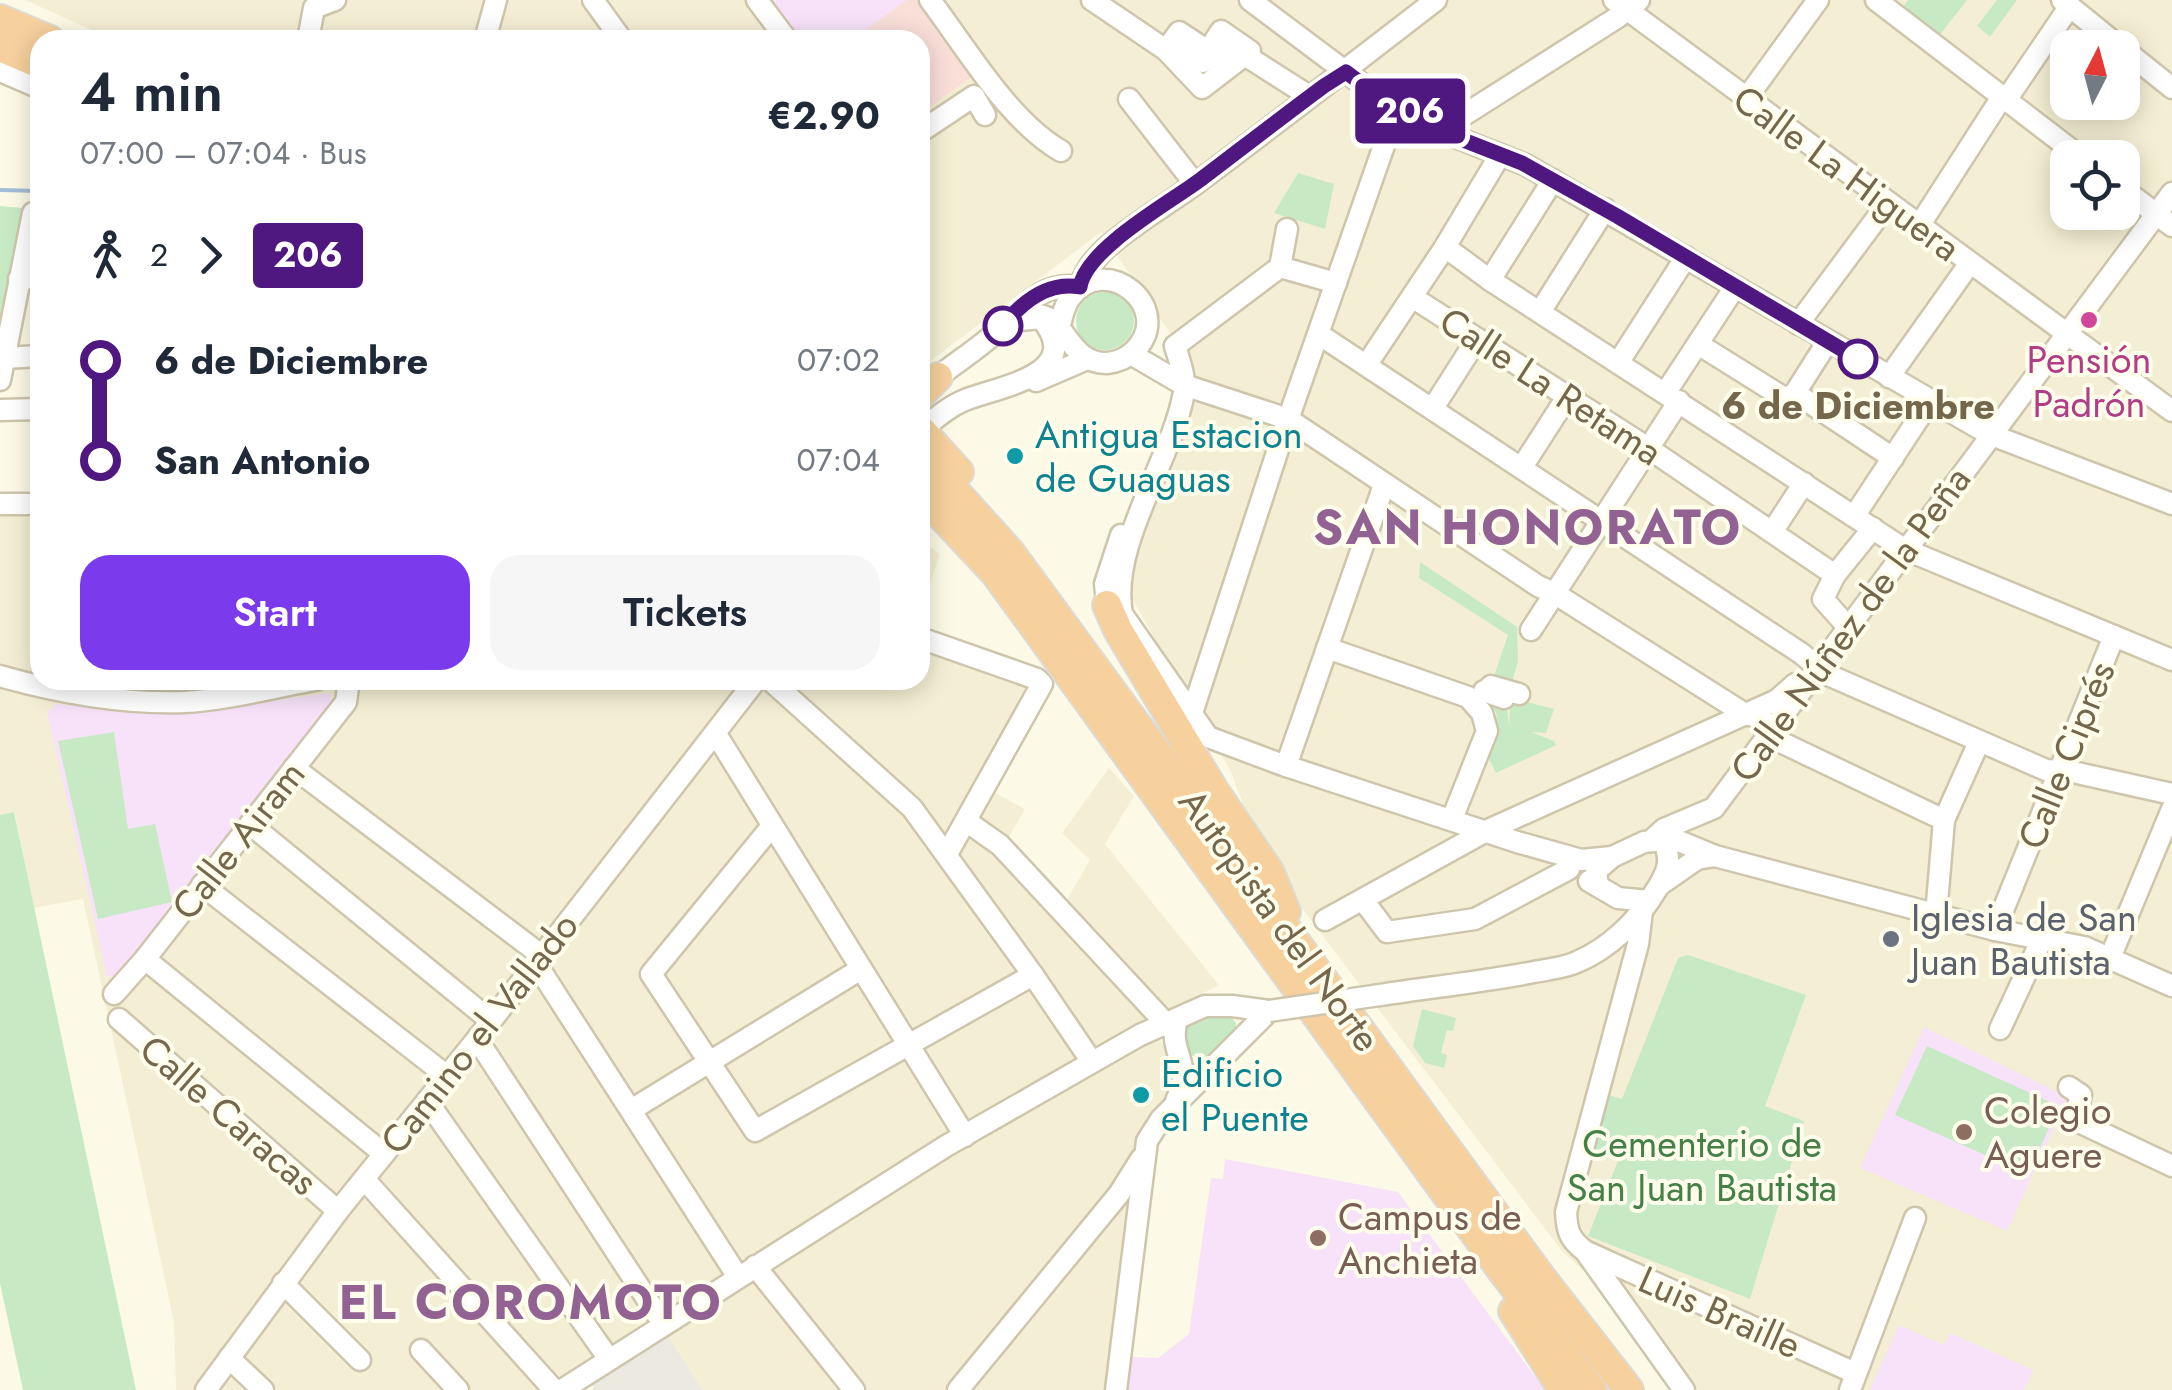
<!DOCTYPE html>
<meta charset="utf-8">
<style>
:root{--surface:#fff;--page:#f6f6f7;--text:#1f2937;--muted:#747a83;--accent:#7c3aed}
body{margin:0;font-family:Jost,sans-serif;background:var(--page);color:var(--text);height:100vh;display:flex;flex-direction:column;font-size:38px;white-space:nowrap}
*{box-sizing:border-box;margin:0}
p{font-size:32px;color:var(--muted)}
.icon{flex:none;width:55px;height:55px;fill:none;stroke:currentColor;stroke-width:2;stroke-linecap:round;stroke-linejoin:round}
.map{position:relative;flex:1;overflow:hidden}
.side{position:absolute;left:30px;top:30px;width:900px;height:660px;display:flex;flex-direction:column;background:var(--surface);border-radius:30px;box-shadow:0 5px 25px #0003}
.side>*{flex:none}
.badge{padding:0 20px;border-radius:8px;font-size:35px;line-height:65px}
.needle{width:65px;rotate:6deg}
.controls{position:absolute;left:2050px;top:30px;display:grid;gap:20px}
.controls a{display:grid;place-items:center;width:90px;height:90px;border-radius:20px;background:var(--surface);box-shadow:0 5px 25px #0003;font-size:50px}
.map>.badge{position:absolute;translate:-50% -50%;box-shadow:0 0 0 5px #fff}
.legs{display:flex;align-items:center;gap:15px;height:110px;padding:0 50px;font-size:32px}
.legs p{margin-inline-start:auto}
.head{display:flex;align-items:center;justify-content:space-between;height:170px;padding:0 50px}
h1{font-size:55px;font-weight:600;line-height:75px}
.action{display:flex;gap:20px;margin-top:auto;padding:20px 50px}
.action a{flex:1;height:115px;border-radius:30px;background:var(--accent);color:#fff;font-size:40px;font-weight:600;line-height:115px;text-align:center}
.action a+a{background:var(--page);color:var(--text)}
ul{padding:0 50px;list-style:none}
li{display:flex;align-items:center;gap:35px;height:100px;font-size:38px}
li i{display:grid;place-items:center;width:15px;height:100%;margin:0 12px;background:currentColor}
li i::after{content:'';width:25px;height:25px;margin:-12px;border:8px solid;border-radius:50%;background:var(--surface)}
li p{margin-inline-start:auto}
li:first-child i{background:linear-gradient(#0000 50%,currentColor 0)}
li:last-child i{background:linear-gradient(currentColor 50%,#0000 0)}
.map>svg:first-child{display:block}
.residential{fill:#f4efd4;fill-rule:evenodd}
.industrial{fill:#eceae0}
.education{fill:#f7e2f9}
.medical{fill:#fadfd9}
.green{fill:#c7eac4}
.lines{fill:none;stroke-linecap:round;stroke-linejoin:round}
.stream{stroke:#a1bed7;stroke-width:4}
.minor-casing{stroke:#cec6ac;stroke-width:25}
.highway-casing{stroke:#dedbd4;stroke-width:32}
.minor{stroke:#fff;stroke-width:20}
.highway{stroke:#f6d09d;stroke-width:28}
.minor-bridge-casing{stroke:#cec6ac;stroke-width:25;stroke-linecap:butt}
.minor-bridge{stroke:#fff;stroke-width:20}
.line-1-casing{stroke:#fff;stroke-width:22}
.line-1{stroke:#4f1780;stroke-width:15}
.hotel-dot{fill:#d1479c;stroke:#fffdec;stroke-width:4}
.stop-1-dot{fill:#fff;stroke:#4f1780;stroke-width:5}
.culture-dot{fill:#0f9aa8;stroke:#fffdec;stroke-width:4}
.worship-dot{fill:#6b7280;stroke:#fffdec;stroke-width:4}
.education-dot{fill:#8d6e63;stroke:#fffdec;stroke-width:4}
.labels{text-anchor:middle;dominant-baseline:central;stroke-width:8;stroke-linejoin:round;paint-order:stroke}
.street-label{font-size:38px;fill:#75674b;stroke:#fffdec}
.hotel-label{font-size:38px;fill:#b23c85;stroke:#fffdec}
.stop-label{font-size:38px;font-weight:bold;fill:#75674b;stroke:#fffdec}
.culture-label{font-size:38px;fill:#0d838f;stroke:#fffdec;text-anchor:start}
.worship-label{font-size:38px;fill:#5b616d;stroke:#fffdec;text-anchor:start}
.education-label{font-size:38px;fill:#785e54;stroke:#fffdec;text-anchor:start}
.park-label{font-size:38px;fill:#458147;stroke:#fffdec}
.district-label{font-size:48px;font-weight:bold;letter-spacing:2.5px;fill:#916292;stroke:#fffdec}
</style>
<div class="map">
<svg width="2172" height="1390" viewBox="0 0 2172 1390">
<rect width="100%" height="100%" fill="#fcfae6"/>
<g class="residential">
<path d="M25,0H578L607,40H114Z"/>
<path d="M608,0H2172V1390H1684L1626,1310L1562,1251L1247,836L1242,801L1230,770L1126,588L1196,371L1101,232L920,369V40H638ZM2068,48H2122V102H2068ZM2068,158H2122V212H2068Z"/>
<path d="M0,502L40,503V680H920V631L1033,681L977,783L1025,809L1006,842L1064,905L1090,860L1062,833L1109,768L1134,796L1105,844L1219,985L1149,1021L1174,1064L1176,1093L1145,1128L1107,1390H966L972,1362L948,1390H703L668,1335L715,1309L727,1272L652,1316L550,1390H176L174,1322L83,899L33,908L15,813L0,815Z"/>
<path d="M920,539L940,554L920,614Z"/>
</g>
<path class="industrial" d="M667,1334L703,1390H593V1382Z"/>
<g class="education">
<path d="M760,0H907L852,40H791Z"/>
<path d="M328,693L334,702L115,977L107,976L47,713L55,704L183,714Z"/>
<path d="M1924,1027L2068,1097L2007,1231L1860,1168Z"/>
<path d="M1225,1159L1398,1192L1545,1390H1126L1131,1357L1158,1358L1189,1334L1211,1178L1223,1179Z"/>
<path d="M1899,1325L1944,1345L1950,1333L2033,1370L2024,1390H1870Z"/>
</g>
<path class="medical" d="M907,0H923L977,73L920,114V40H852Z"/>
<g class="green">
<path d="M1908,0H1967L1938,37L1901,9Z"/>
<path d="M1997,0H2017L1990,37L1977,26Z"/>
<path d="M1298,173L1334,184L1325,229L1274,213Z"/>
<path d="M0,206L23,208L0,325Z"/>
<circle cx="1105" cy="321" r="29"/>
<path d="M1420,562L1517,627L1518,661L1510,688L1492,682L1508,635L1419,578Z"/>
<path d="M1485,691L1506,700L1509,725L1511,698L1554,709L1546,733L1531,732L1554,741L1556,745L1496,773L1488,757L1497,715Z"/>
<path d="M114,732L128,829L155,824L172,902L98,919L58,741Z"/>
<path d="M14,812L136,1390H23L0,1283V815Z"/>
<path d="M1688,955L1806,995L1765,1106L1804,1121L1750,1299L1588,1236L1618,1161L1589,1147L1604,1094L1622,1099L1678,958Z"/>
<path d="M1422,1009L1456,1018L1453,1031L1447,1030L1441,1053L1447,1055L1444,1068L1425,1063L1413,1046Z"/>
<path d="M1208,1014L1230,1016L1236,1023L1235,1034C1222,1049 1208,1063 1188,1054L1181,1031L1185,1024Z"/>
<path d="M1927,1046L2059,1106L2028,1174L1895,1115Z"/>
</g>
<g class="lines">
<path class="stream" d="M0,190L40,191"/>
<g class="minor-casing">
<g id="minor">
<path d="M593,0L622,40"/>
<path d="M757,0L787,40"/>
<path d="M930,0C967,49 1008,120 1061,151"/>
<path d="M1092,0L1166,50L1203,62L1229,45L1309,96"/>
<path d="M1250,0L1370,90L1458,138L1526,165L1989,434L2172,504"/>
<path d="M1614,0L2172,411"/>
<path d="M1876,0L2082,158"/>
<path d="M2062,0L2121,48"/>
<path d="M1221,31L1250,51L1202,88L1166,50L1179,32L1208,51Z"/>
<path d="M308,40L314,8L335,0"/>
<path d="M485,40L496,0"/>
<path d="M2122,48L2172,88"/>
<path d="M0,71L40,88"/>
<path d="M1129,99L1195,184"/>
<path d="M1746,99L1818,0"/>
<path d="M2006,100L2070,6"/>
<path d="M1442,129L1618,17L1639,0"/>
<path d="M920,132L974,96L985,115"/>
<path d="M2122,188L2172,226"/>
<path d="M1919,226L2002,97"/>
<path d="M1445,247L1490,280L1904,549L2172,660"/>
<path d="M1280,267L1336,283"/>
<path d="M19,279L40,278"/>
<path d="M1490,280L1553,180"/>
<path d="M1081,287C1083,272 1095,259 1105,249C1134,223 1167,205 1198,182C1278,122 1357,61 1436,0"/>
<path d="M1412,297L1648,448L1835,575L1823,599L1847,626"/>
<path d="M1540,312L1605,209"/>
<path d="M1020,320C1066,297 1061,364 1107,363C1117,362 1127,358 1134,351C1177,309 1105,249 1070,298C1061,310 1061,328 1055,342"/>
<path d="M1798,324L1888,203"/>
<path d="M1320,335L1802,654L1826,674L2046,770L2073,772L2172,794"/>
<path d="M1698,344L1786,399L1795,393L1893,458"/>
<path d="M1175,346C1179,360 1186,377 1184,392C1172,461 1109,543 1122,614L1208,737L1286,766L1517,842L1581,860L1612,857"/>
<path d="M1175,346L1280,267L1287,229"/>
<path d="M1131,354L1184,385L1288,419L1538,586L1554,593L1745,714L1758,717L1773,728"/>
<path d="M4,358L40,356"/>
<path d="M1618,363L1686,257"/>
<path d="M1367,364L1445,247L1500,155"/>
<path d="M1889,377L1970,263"/>
<path d="M0,380L33,213"/>
<path d="M1036,381L1087,359"/>
<path d="M926,382L938,377C958,361 982,346 1001,328C1025,305 1043,281 1081,287"/>
<path d="M1666,392L1735,287"/>
<path d="M1795,393L1828,341"/>
<path d="M1433,408L1477,339"/>
<path d="M0,410L40,409"/>
<path d="M925,427C937,417 950,406 965,400C1001,386 1087,374 1041,318L1020,320L1002,327"/>
<path d="M1522,467L1567,397"/>
<path d="M0,504H40"/>
<path d="M1855,515L1930,401"/>
<path d="M1772,532L1804,483"/>
<path d="M1835,575L1873,528"/>
<path d="M1107,603L1105,584L1121,535"/>
<path d="M1531,630L1679,401"/>
<path d="M920,638L1037,679L1042,684L947,854"/>
<path d="M1327,648L1468,697L1482,713L1487,731L1452,819"/>
<path d="M0,676C60,693 122,704 185,702C225,700 275,687 316,680"/>
<path d="M770,680L912,808L1033,975L1092,1062"/>
<path d="M1484,691L1504,698L1505,695L1490,689L1491,686L1519,694"/>
<path d="M1192,713L1285,428L1387,137L1408,123L1424,119"/>
<path d="M716,734L965,1136"/>
<path d="M1768,736L1944,820"/>
<path d="M1286,766L1384,485"/>
<path d="M294,768L541,955"/>
<path d="M966,821L1000,845L1171,1029"/>
<path d="M250,824L491,1021"/>
<path d="M772,826L651,974L755,1131L1033,975"/>
<path d="M1653,839L1664,829L1714,808L2172,193"/>
<path d="M1589,881L1618,898L1649,901"/>
<path d="M1661,884L1697,859L1715,856"/>
<path d="M202,885L447,1076"/>
<path d="M1598,886L1596,871L1612,857L1644,842L1674,839L1715,856L1995,930L2084,947L2172,986"/>
<path d="M1363,900L1387,932L1475,919L1569,869"/>
<path d="M1642,911L1638,944L1566,1212C1567,1231 1569,1239 1585,1251L1684,1390"/>
<path d="M1936,915L1944,820L1979,742"/>
<path d="M1325,920L1488,830L1777,700L1795,684"/>
<path d="M1995,930L2114,636"/>
<path d="M2110,958L2172,809"/>
<path d="M145,959L384,1154"/>
<path d="M535,962L738,1277"/>
<path d="M114,994L145,959L346,702L349,680"/>
<path d="M1380,995C1431,987 1483,982 1534,972C1548,969 1566,968 1579,961C1609,948 1636,922 1653,895C1667,874 1674,861 1662,838"/>
<path d="M119,1019L338,1211"/>
<path d="M2000,1029L2042,939"/>
<path d="M477,1039L664,1325"/>
<path d="M2069,1087L2081,1095L2076,1114L2083,1124L2172,1166"/>
<path d="M427,1101L609,1359"/>
<path d="M1176,1101C1195,1063 1167,1054 1177,1019"/>
<path d="M631,1110L861,969"/>
<path d="M365,1180L554,1390"/>
<path d="M1587,1252L1855,1373"/>
<path d="M755,1266L854,1390"/>
<path d="M283,1283L360,1360"/>
<path d="M421,1350L458,1390"/>
<path d="M229,1358L263,1390"/>
<path d="M206,1390L338,1211L477,1039L756,680"/>
<path d="M562,1390L946,1146L1140,1035L1205,1006H1232L1269,1011"/>
<path d="M958,1390L1119,1194L1141,1159"/>
<path d="M1116,1390L1147,1141L1161,1119L1269,1011"/>
<path d="M1850,1390L1915,1218"/>
</g>
</g>
<g class="highway-casing">
<g id="highway">
<path d="M0,19L50,40"/>
<path d="M0,47L40,64"/>
<path d="M920,395L938,377"/>
<path d="M920,429L959,472"/>
<path d="M920,459L954,490L1010,552L1541,1277L1629,1390"/>
<path d="M920,493L995,573L1500,1268L1592,1390"/>
<path d="M1107,605L1118,630L1215,792L1269,871L1286,912"/>
<path d="M1513,1311L1563,1390"/>
</g>
</g>
<use href="#minor" class="minor"/>
<use href="#highway" class="highway"/>
<g class="minor-bridge-casing">
<path id="minor-bridge" d="M1269,1011L1380,995"/>
</g>
<use href="#minor-bridge" class="minor-bridge"/>
</g>
<g class="lines">
<g class="line-1-casing">
<path id="line-1" d="M1003,326C1022,302 1048,281 1080,287C1086,249 1169,203 1200,180C1241,149 1282,117 1324,86L1346,72L1370,90L1458,138L1522,163L1617,216L1858,359"/>
</g>
<use href="#line-1" class="line-1"/>
</g>
<circle class="hotel-dot" cx="2089" cy="320" r="10"/>
<g class="stop-1-dot">
<circle cx="1003" cy="326" r="18"/>
<circle cx="1858" cy="359" r="18"/>
</g>
<g class="culture-dot">
<circle cx="1015" cy="456" r="10"/>
<circle cx="1141" cy="1095" r="10"/>
</g>
<circle class="worship-dot" cx="1891" cy="939" r="10"/>
<g class="education-dot">
<circle cx="1964" cy="1132" r="10"/>
<circle cx="1318" cy="1238" r="10"/>
</g>
<g class="labels">
<g class="street-label">
<text transform="translate(1847 173) rotate(36)">Calle La Higuera</text>
<text transform="translate(1551 386) rotate(33)">Calle La Retama</text>
<text transform="translate(1850 624) rotate(-54)">Calle Núñez de la Peña</text>
<text transform="translate(2066 755) rotate(-68)">Calle Ciprés</text>
<text transform="translate(238 840) rotate(-52)">Calle Airam</text>
<text transform="translate(1280 920) rotate(54)">Autopista del Norte</text>
<text transform="translate(479 1033) rotate(-52)">Camino el Vallado</text>
<text transform="translate(229 1115) rotate(41)">Calle Caracas</text>
<text transform="translate(1720 1312) rotate(24)">Luis Braille</text>
</g>
<g class="hotel-label">
<text x="2089" y="359">Pensión<tspan x="2089" dy="44">Padrón</tspan></text>
</g>
<g class="stop-label">
<text x="1858" y="405">6 de Diciembre</text>
</g>
<g class="culture-label">
<text x="1035" y="434">Antigua Estacion<tspan x="1035" dy="44">de Guaguas</tspan></text>
<text x="1161" y="1073">Edificio<tspan x="1161" dy="44">el Puente</tspan></text>
</g>
<g class="worship-label">
<text x="1911" y="917">Iglesia de San<tspan x="1911" dy="44">Juan Bautista</tspan></text>
</g>
<g class="education-label">
<text x="1984" y="1110">Colegio<tspan x="1984" dy="44">Aguere</tspan></text>
<text x="1338" y="1216">Campus de<tspan x="1338" dy="44">Anchieta</tspan></text>
</g>
<g class="park-label">
<text x="1702" y="1143">Cementerio de<tspan x="1702" dy="44">San Juan Bautista</tspan></text>
</g>
<g class="district-label">
<text x="1528" y="527">SAN HONORATO</text>
<text x="531" y="1302">EL COROMOTO</text>
</g>
</g>
</svg>
<div class="controls">
<a><svg class="needle" viewBox="-14 -14 28 28"><path d="M0-13l5 13h-10z" fill="#e53935"/><path d="M0 13l5-13h-10z" fill="#747a83"/></svg></a>
<a><svg class="icon" aria-label="locate" viewBox="0 0 24 24"><circle cx="12" cy="12" r="6"/><path d="M12 2v4M12 18v4M2 12h4M18 12h4"/></svg></a>
</div>
<b class="badge" style="left:1410px;top:111px;background:#4f1780;color:#fff">206</b>
<section class="side">
<div class="head"><div><h1>4 min</h1><p>07:00 – 07:04 · Bus</p></div><b>€2.90</b></div>
<div class="legs"><svg class="icon" aria-label="walk" viewBox="0 0 24 24"><circle cx="13" cy="4" r="2"/><path d="M13 8l-2 6 4 7M11 14l-3 7M7 12l3-4h3l4 4"/></svg>2<svg class="icon" aria-label="forward" viewBox="0 0 24 24"><path d="M9 5l7 7-7 7"/></svg><b class="badge" style="background:#4f1780;color:#fff">206</b></div>
<ul>
<li><i style="color:#4f1780"></i><b>6 de Diciembre</b><p>07:02</p></li>
<li><i style="color:#4f1780"></i><b>San Antonio</b><p>07:04</p></li>
</ul>
<div class="action"><a>Start</a><a>Tickets</a></div>
</section>
</div>
